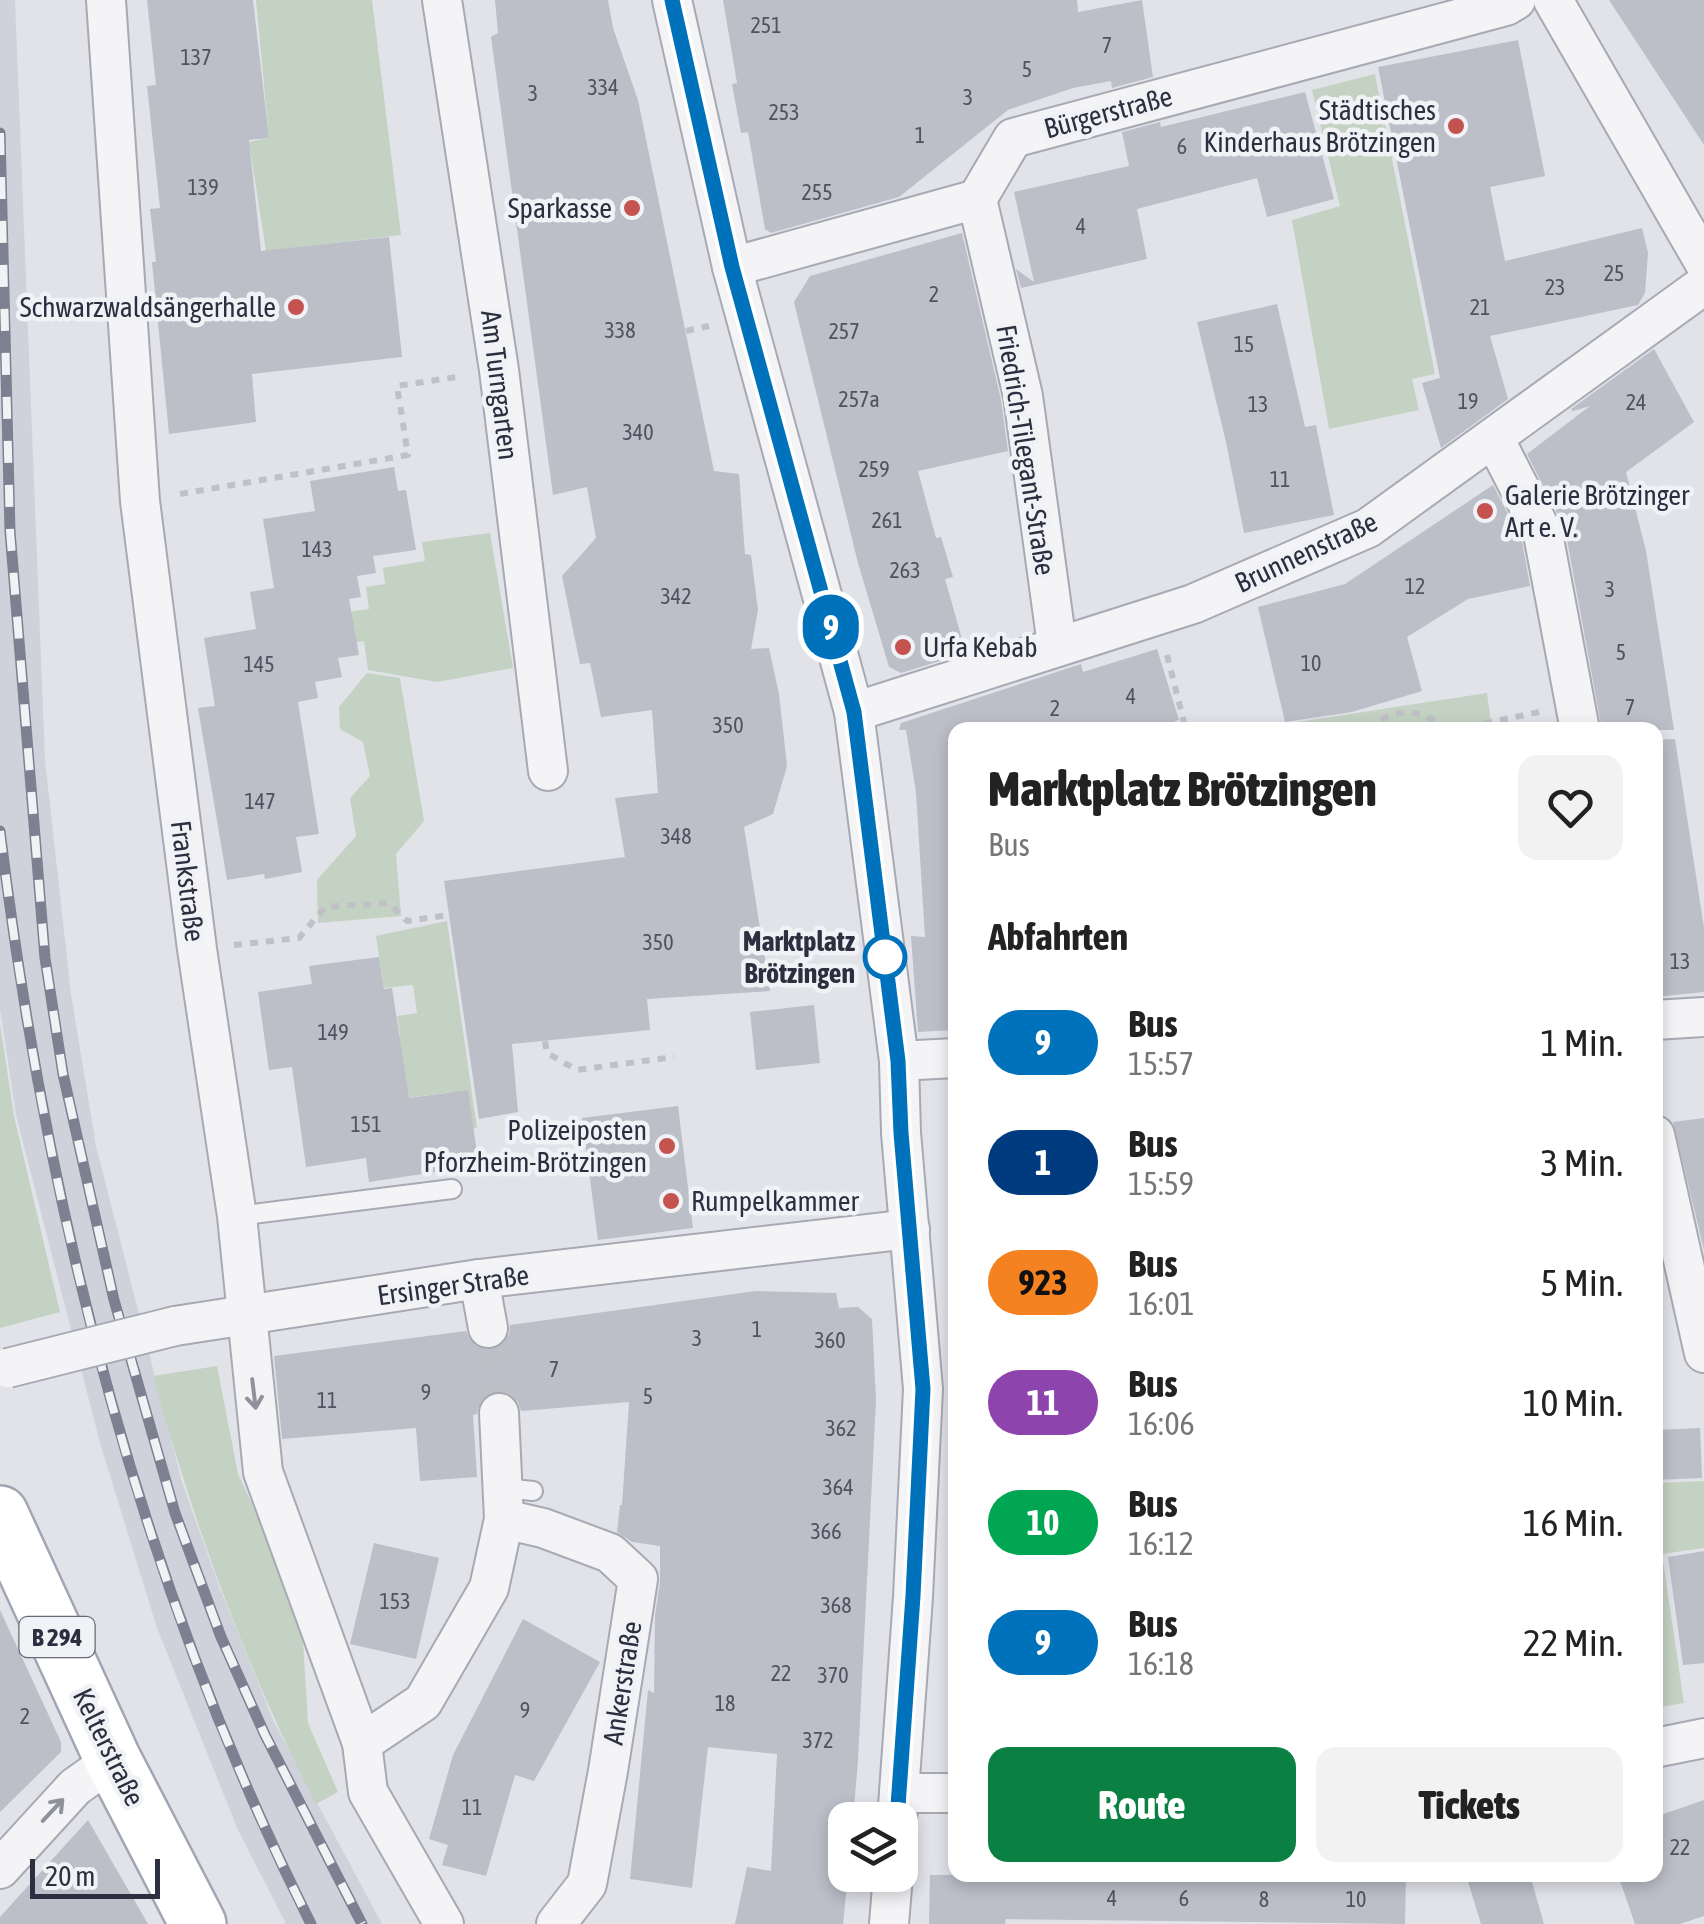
<!DOCTYPE html>
<html lang="de">
<meta charset="utf-8">
<style>
:root{--surface:#fff;--page:#f2f2f2;--text:#222;--muted:#767676;--accent:#0b8043}
body{margin:0;font-family:"Asap Condensed",sans-serif;background:var(--page);color:var(--text);height:100vh;display:flex;flex-direction:column;font-size:38px;white-space:nowrap}
*{box-sizing:border-box;margin:0}
p{font-size:32px;color:var(--muted)}
.icon{flex:none;width:55px;height:55px;fill:none;stroke:currentColor;stroke-width:2;stroke-linecap:round;stroke-linejoin:round}
.map{position:relative;flex:1;overflow:hidden}
.sheet{position:absolute;left:948px;top:722px;width:715px;height:1160px;display:flex;flex-direction:column;background:var(--surface);border-radius:20px;box-shadow:0 5px 15px #0003}
.sheet>*{flex:none}
.badge{padding:0 20px;border-radius:32px;font-size:35px;line-height:65px}
.buttons{position:absolute;left:828px;top:1802px;display:grid;gap:20px}
.buttons a{display:grid;place-items:center;width:90px;height:90px;border-radius:20px;background:var(--surface);box-shadow:0 5px 15px #0003;font-size:50px}
.scale{position:absolute;left:30px;bottom:25px;width:130px;box-sizing:border-box;padding-left:10px;border:5px solid #2b2f3f;border-top:0;font-size:28px;line-height:35px;white-space:nowrap;color:#2b2f3f;-webkit-text-stroke:8px #f1f2f6;paint-order:stroke}
.map>.badge{position:absolute;translate:-50% -50%;box-shadow:0 0 0 5px #fff}
h2{padding:0 40px;font-size:38px;line-height:90px}
.round{display:grid;place-items:center;flex:none;width:105px;height:105px;border-radius:20px;background:var(--page)}
.head{display:flex;align-items:center;justify-content:space-between;height:170px;padding:0 40px}
h1{font-size:48px;font-weight:800;line-height:75px}
.button{display:flex;gap:20px;margin-top:auto;padding:20px 40px}
.button a{flex:1;height:115px;border-radius:20px;background:var(--accent);color:#fff;font-size:40px;font-weight:800;line-height:115px;text-align:center}
.button a+a{background:var(--page);color:var(--text)}
ul{padding:0;list-style:none}
li{display:flex;align-items:center;gap:30px;height:120px;padding:0 40px}
li div{flex:1}
li b{display:block;font-size:38px}
li em{font-style:normal}
li .badge{min-width:110px;font-weight:700;text-align:center}
.map>svg:first-child{display:block}
.built{fill:#d0d2db}
.green{fill:#c4d2c3}
.building{fill:#bcbec8}
.lines{fill:none;stroke-linecap:round;stroke-linejoin:round}
.street-tunnel{stroke:#bdbfc7;stroke-width:38;stroke-dasharray:38 19;stroke-linecap:butt}
.lane-casing{stroke:#a7a9b3;stroke-width:22}
.street-casing{stroke:#a7a9b3;stroke-width:42}
.primary-casing{stroke:#a1a5b4;stroke-width:60}
.path{stroke:#c0c1c7;stroke-width:6;stroke-dasharray:8 8;stroke-linecap:butt}
.lane{stroke:#f4f4f7;stroke-width:18}
.street{stroke:#f4f4f7;stroke-width:38}
.primary{stroke:#fff;stroke-width:55}
.rail-casing{stroke:#7c8091;stroke-width:11}
.rail{stroke:#f1f2f6;stroke-width:8;stroke-dasharray:22;stroke-linecap:butt}
.street-bridge-casing{stroke:#a7a9b3;stroke-width:42;stroke-linecap:butt}
.street-bridge{stroke:#f4f4f7;stroke-width:38}
.oneway{stroke:#90929b}
.line-casing{stroke:#fff;stroke-width:22}
.line{stroke:#0072bc;stroke-width:15}
.poi-dot{fill:#c45350;stroke:#f1f2f6;stroke-width:4}
.stop-dot{fill:#fff;stroke:#0072bc;stroke-width:5}
.labels{text-anchor:middle;dominant-baseline:central;stroke-width:9;stroke-linejoin:round;paint-order:stroke}
.number-label{font-size:22px;fill:#4f5361}
.shield{fill:#f1f2f6;stroke:#666a76;stroke-width:2.5}
.shield-label{font-size:25px;font-weight:bold;fill:#2b2f3f}
.poi-label{font-size:28px;fill:#2b2f3f;stroke:#f1f2f6;text-anchor:end}
.street-label{font-size:28px;fill:#2b2f3f;stroke:#f1f2f6}
.stop-label{font-size:28px;font-weight:bold;fill:#2b2f3f;stroke:#f1f2f6;text-anchor:end}
</style>
<div class="map">
<svg width="1704" height="1924" viewBox="0 0 1704 1924">
<rect width="100%" height="100%" fill="#e1e3e9"/>
<path class="built" d="M0,0H15L45,760L71,994L96,1146L182,1482L220,1589L274,1722L382,1924H286L238,1830L157,1628L100,1443L16,1115L0,1009Z"/>
<g class="green">
<path d="M256,0H372L401,235L266,251L249,142L269,138Z"/>
<path d="M1375,74L1435,374L1412,379L1419,410L1329,429L1292,220L1340,206L1312,90Z"/>
<path d="M490,533L513,668L437,682L368,670L364,641L345,644L341,613L369,609L366,587L385,584L383,568L425,561L422,542Z"/>
<path d="M367,673L400,678L424,821L396,854L401,916L318,923L317,880L356,836L350,798L370,776L363,742L340,729L339,707Z"/>
<path d="M1487,693L1492,730H1285L1284,724Z"/>
<path d="M447,921L477,1128L457,1130L451,1092L407,1098L378,1039L400,1036L397,1016L417,1013L413,985L384,988L376,936Z"/>
<path d="M0,1024L14,1116L60,1312L0,1328Z"/>
<path d="M217,1366L238,1474L301,1609L308,1723L338,1792L316,1804C245,1667 194,1524 153,1376Z"/>
<path d="M1704,1481V1548L1662,1554L1684,1703L1655,1708V1483Z"/>
</g>
<g class="building">
<path d="M147,0H253L269,138L249,140L261,251L389,237L402,357L252,374L256,422L169,434L152,262H156L150,209L160,208L147,86L156,85Z"/>
<path d="M495,0H608L613,28L638,100L714,471L739,474L745,554L751,555L758,610L751,649L769,648L779,694L787,766L773,814L744,827L770,991L647,999L650,1030L512,1044L518,1112L479,1119L444,881L625,857L615,798L658,793L652,710L601,717L590,663L580,664L562,576L596,538L587,487L553,495L491,37L498,33Z"/>
<path d="M723,0H1077L1078,12L1142,0L1153,77L1112,88L1111,81L1073,88L1008,110L899,197L771,233L765,229L748,132L741,133L732,84L737,83Z"/>
<path d="M1609,0H1704V145Z"/>
<path d="M1518,40L1545,176L1490,187L1505,261L1642,228L1648,253L1645,293L1638,305L1490,336L1508,399L1441,448L1422,383L1440,378L1378,67Z"/>
<path d="M1305,92L1334,199L1267,217L1257,178L1137,209L1147,259L1021,288L1016,269L1034,282L1014,192L1129,166L1122,132L1160,122L1161,127Z"/>
<path d="M962,233L1001,400L1008,451L918,471L936,538L941,537L953,577L945,579L966,653L901,673L889,667L858,563L794,302L810,276Z"/>
<path d="M1277,304L1305,427L1316,425L1334,515L1244,533L1226,442L1197,322Z"/>
<path d="M1654,349L1694,422L1626,472L1646,551L1674,730H1602L1565,529L1527,454L1590,406L1573,411L1571,409Z"/>
<path d="M394,467L398,491L406,490L416,550L373,556L376,573L357,576L361,597L349,599L359,655L338,658L342,677L315,682L318,698L298,702L319,834L296,837L302,872L265,879L264,874L227,880L198,708L215,706L204,638L256,629L250,592L274,588L263,519L315,511L310,481Z"/>
<path d="M1493,485L1522,541L1530,586L1468,599L1407,637L1422,691L1352,712L1285,722L1258,607L1345,584Z"/>
<path d="M1157,649L1179,720L1146,730H955V1030L918,1032L911,936L925,937L916,792L906,730H899L901,723L1081,664L1083,672Z"/>
<path d="M1675,739L1704,928V992L1655,997V740Z"/>
<path d="M379,957L384,989L392,988L409,1098L468,1090L477,1153L461,1156L462,1168L369,1182L366,1158L306,1167L292,1067L269,1070L258,992L312,984L309,966Z"/>
<path d="M814,1005L820,1063L756,1070L750,1012Z"/>
<path d="M678,1106L693,1228L598,1240L582,1118Z"/>
<path d="M1704,1118V1250L1673,1122Z"/>
<path d="M756,1291L836,1293L839,1308L858,1307L872,1319L876,1400L858,1760L853,1820H845V1875H848L843,1924H735L747,1867L771,1871L777,1754L708,1747L692,1888L630,1879L648,1690L654,1693L655,1615L660,1582V1546L632,1542L617,1532L620,1505H622L629,1402L521,1411L517,1400L508,1393L499,1391L488,1394L480,1402L477,1414L473,1415L477,1477L420,1481L416,1428L282,1439L274,1356L466,1331L472,1343L481,1349L491,1350L503,1344L509,1335L510,1325Z"/>
<path d="M1700,1428L1702,1478L1655,1480V1430Z"/>
<path d="M374,1543L439,1558L416,1659L350,1644Z"/>
<path d="M1704,1551V1663L1683,1665L1668,1557Z"/>
<path d="M0,1610L61,1742V1752L0,1812Z"/>
<path d="M523,1619L600,1662L534,1781L515,1775L486,1876L442,1865L448,1845L429,1839L453,1755Z"/>
<path d="M1704,1800V1916L1680,1924H1635L1618,1875H1655V1817Z"/>
<path d="M88,1820L148,1924H0V1917Z"/>
<path d="M930,1875H1406L1405,1924L1006,1919L1005,1924H929Z"/>
<path d="M1466,1875H1530L1544,1924H1481Z"/>
</g>
<g class="lines">
<path class="street-tunnel" d="M488,1328L499,1413"/>
<g class="lane-casing">
<g id="lane">
<path d="M237,1216L452,1189"/>
<path d="M504,1488L533,1491"/>
</g>
</g>
<g class="street-casing">
<g id="street">
<path d="M106,0L140,501L197,949L237,1216L263,1472L362,1743L368,1792L444,1924"/>
<path d="M442,0L499,370L548,771"/>
<path d="M672,0L732,267L854,712L899,1061L901,1133L923,1389L913,1597L897,1820"/>
<path d="M1553,0L1704,262"/>
<path d="M977,199L1023,396L1057,645"/>
<path d="M732,267L977,199L1013,138L1506,6L1516,0"/>
<path d="M1494,438L1543,534L1580,730"/>
<path d="M854,712L1193,604L1368,528L1704,285"/>
<path d="M1655,1020L1704,1017"/>
<path d="M899,1061L955,1058"/>
<path d="M1655,1135L1704,1353"/>
<path d="M479,1279L488,1328"/>
<path d="M175,1326L479,1279L910,1229"/>
<path d="M504,1519L543,1528L610,1553L638,1579L608,1771L587,1884L556,1924"/>
<path d="M362,1743L423,1702L489,1588L504,1519L499,1413"/>
<path d="M1655,1748L1704,1738"/>
<path d="M899,1793H955"/>
<path d="M0,1869L75,1787L113,1760"/>
<path d="M889,1924L893,1875"/>
</g>
</g>
<g class="primary-casing">
<path id="primary" d="M0,1514L113,1760L198,1924"/>
</g>
<g class="path">
<path d="M686,331L709,326"/>
<path d="M180,494L408,455L397,386L463,376"/>
<path d="M1167,655L1186,730"/>
<path d="M1369,730C1394,704 1422,709 1449,730"/>
<path d="M1453,730L1539,712"/>
<path d="M234,945L299,938L325,907L389,903L407,921L449,915"/>
<path d="M545,1041L547,1053L577,1070L674,1057"/>
</g>
<use href="#lane" class="lane"/>
<use href="#street" class="street"/>
<use href="#primary" class="primary"/>
<g class="rail-casing">
<g id="rail">
<path d="M0,133L10,531L45,958L63,1074L114,1300L175,1513L221,1637L265,1735L362,1924"/>
<path d="M0,831C46,1208 139,1583 311,1924"/>
</g>
</g>
<use href="#rail" class="rail"/>
<g class="street-bridge-casing">
<path id="street-bridge" d="M8,1368L175,1326"/>
</g>
<use href="#street-bridge" class="street-bridge"/>
</g>
<defs><path id="oneway-shaft" d="M-6 0H5M1.5-3L5.5 0L1.5 3" fill="none" stroke-width="1.6" stroke-linecap="round" stroke-linejoin="round" transform="scale(2.5)"/></defs>
<g class="oneway">
<use href="#oneway-shaft" transform="translate(254 1394) rotate(83)"/>
<use href="#oneway-shaft" transform="translate(53 1810) rotate(-47)"/>
</g>
<g class="lines">
<g class="line-casing">
<path id="line" d="M672,0L732,267L854,712L898,1061L901,1133L923,1389L913,1596L897,1820"/>
</g>
<use href="#line" class="line"/>
</g>
<g class="poi-dot">
<circle cx="1456" cy="126" r="10"/>
<circle cx="632" cy="208" r="10"/>
<circle cx="296" cy="307" r="10"/>
<circle cx="1485" cy="511" r="10"/>
<circle cx="903" cy="647" r="10"/>
<circle cx="667" cy="1146" r="10"/>
<circle cx="671" cy="1201" r="10"/>
</g>
<circle class="stop-dot" cx="885" cy="957" r="20"/>
<g class="labels">
<g class="number-label">
<text x="766" y="25">251</text>
<text x="1107" y="45">7</text>
<text x="196" y="57">137</text>
<text x="1027" y="69">5</text>
<text x="603" y="87">334</text>
<text x="533" y="93">3</text>
<text x="968" y="97">3</text>
<text x="784" y="112">253</text>
<text x="920" y="135">1</text>
<text x="1182" y="146">6</text>
<text x="203" y="187">139</text>
<text x="817" y="192">255</text>
<text x="1081" y="226">4</text>
<text x="1614" y="273">25</text>
<text x="1555" y="287">23</text>
<text x="934" y="294">2</text>
<text x="1480" y="307">21</text>
<text x="620" y="330">338</text>
<text x="844" y="331">257</text>
<text x="1244" y="344">15</text>
<text x="859" y="399">257a</text>
<text x="1468" y="401">19</text>
<text x="1636" y="402">24</text>
<text x="1258" y="404">13</text>
<text x="638" y="432">340</text>
<text x="874" y="469">259</text>
<text x="1280" y="479">11</text>
<text x="887" y="520">261</text>
<text x="317" y="549">143</text>
<text x="905" y="570">263</text>
<text x="1415" y="586">12</text>
<text x="1610" y="589">3</text>
<text x="676" y="596">342</text>
<text x="1621" y="652">5</text>
<text x="1311" y="663">10</text>
<text x="259" y="664">145</text>
<text x="1131" y="696">4</text>
<text x="1630" y="707">7</text>
<text x="1055" y="708">2</text>
<text x="728" y="725">350</text>
<text x="260" y="801">147</text>
<text x="676" y="836">348</text>
<text x="658" y="942">350</text>
<text x="1680" y="961">13</text>
<text x="333" y="1032">149</text>
<text x="366" y="1124">151</text>
<text x="757" y="1329">1</text>
<text x="697" y="1338">3</text>
<text x="830" y="1340">360</text>
<text x="554" y="1369">7</text>
<text x="426" y="1392">9</text>
<text x="648" y="1396">5</text>
<text x="327" y="1400">11</text>
<text x="841" y="1428">362</text>
<text x="838" y="1487">364</text>
<text x="826" y="1531">366</text>
<text x="395" y="1601">153</text>
<text x="836" y="1605">368</text>
<text x="781" y="1673">22</text>
<text x="833" y="1675">370</text>
<text x="725" y="1703">18</text>
<text x="525" y="1710">9</text>
<text x="25" y="1716">2</text>
<text x="818" y="1740">372</text>
<text x="472" y="1807">11</text>
<text x="1680" y="1847">22</text>
<text x="1112" y="1898">4</text>
<text x="1184" y="1898">6</text>
<text x="1264" y="1899">8</text>
<text x="1356" y="1899">10</text>
</g>
<rect class="shield" x="19.5" y="1617" width="75" height="40" rx="8"/>
<g class="shield-label">
<text x="57" y="1637">B 294</text>
</g>
<g class="poi-label">
<text x="1436" y="110">Städtisches<tspan x="1436" dy="32">Kinderhaus Brötzingen</tspan></text>
<text x="612" y="208">Sparkasse</text>
<text x="276" y="307">Schwarzwaldsängerhalle</text>
<text x="1505" y="495" text-anchor="start">Galerie Brötzinger<tspan x="1505" dy="32">Art e. V.</tspan></text>
<text x="923" y="647" text-anchor="start">Urfa Kebab</text>
<text x="647" y="1130">Polizeiposten<tspan x="647" dy="32">Pforzheim-Brötzingen</tspan></text>
<text x="691" y="1201" text-anchor="start">Rumpelkammer</text>
</g>
<g class="street-label">
<text transform="translate(1108 112) rotate(-15)">Bürgerstraße</text>
<text transform="translate(500 385) rotate(83)">Am Turngarten</text>
<text transform="translate(1026 450) rotate(81)">Friedrich-Tilegant-Straße</text>
<text transform="translate(1306 552) rotate(-25)">Brunnenstraße</text>
<text transform="translate(188 881) rotate(83)">Frankstraße</text>
<text transform="translate(453 1285) rotate(-8)">Ersinger Straße</text>
<text transform="translate(622 1683) rotate(-81)">Ankerstraße</text>
<text transform="translate(109 1747) rotate(64)">Kelterstraße</text>
</g>
<g class="stop-label">
<text x="855" y="941">Marktplatz<tspan x="855" dy="32">Brötzingen</tspan></text>
</g>
</g>
</svg>
<div class="buttons">
<a><svg class="icon" aria-label="layers" viewBox="0 0 24 24"><path d="M12 4l9 5-9 5-9-5zM3 14l9 5 9-5"/></svg></a>
</div>
<div class="scale">20 m</div>
<b class="badge" style="left:831px;top:627px;background:#0072bc;color:#fff">9</b>
<section class="sheet">
<div class="head"><div><h1>Marktplatz Brötzingen</h1><p>Bus</p></div><a class="round"><svg class="icon" aria-label="heart" viewBox="0 0 24 24"><path d="M12 20l-8-8c-3-5 5-10 8-4 3-6 11-1 8 4z"/></svg></a></div>
<h2>Abfahrten</h2>
<ul>
<li><span class="badge" style="background:#0072bc;color:#fff">9</span><div><b>Bus</b><p>15:57</p></div><em>1 Min.</em></li>
<li><span class="badge" style="background:#003b80;color:#fff">1</span><div><b>Bus</b><p>15:59</p></div><em>3 Min.</em></li>
<li><span class="badge" style="background:#f58220;color:#111">923</span><div><b>Bus</b><p>16:01</p></div><em>5 Min.</em></li>
<li><span class="badge" style="background:#8e44ad;color:#fff">11</span><div><b>Bus</b><p>16:06</p></div><em>10 Min.</em></li>
<li><span class="badge" style="background:#00a651;color:#fff">10</span><div><b>Bus</b><p>16:12</p></div><em>16 Min.</em></li>
<li><span class="badge" style="background:#0072bc;color:#fff">9</span><div><b>Bus</b><p>16:18</p></div><em>22 Min.</em></li>
</ul>
<div class="button"><a>Route</a><a>Tickets</a></div>
</section>
</div>
